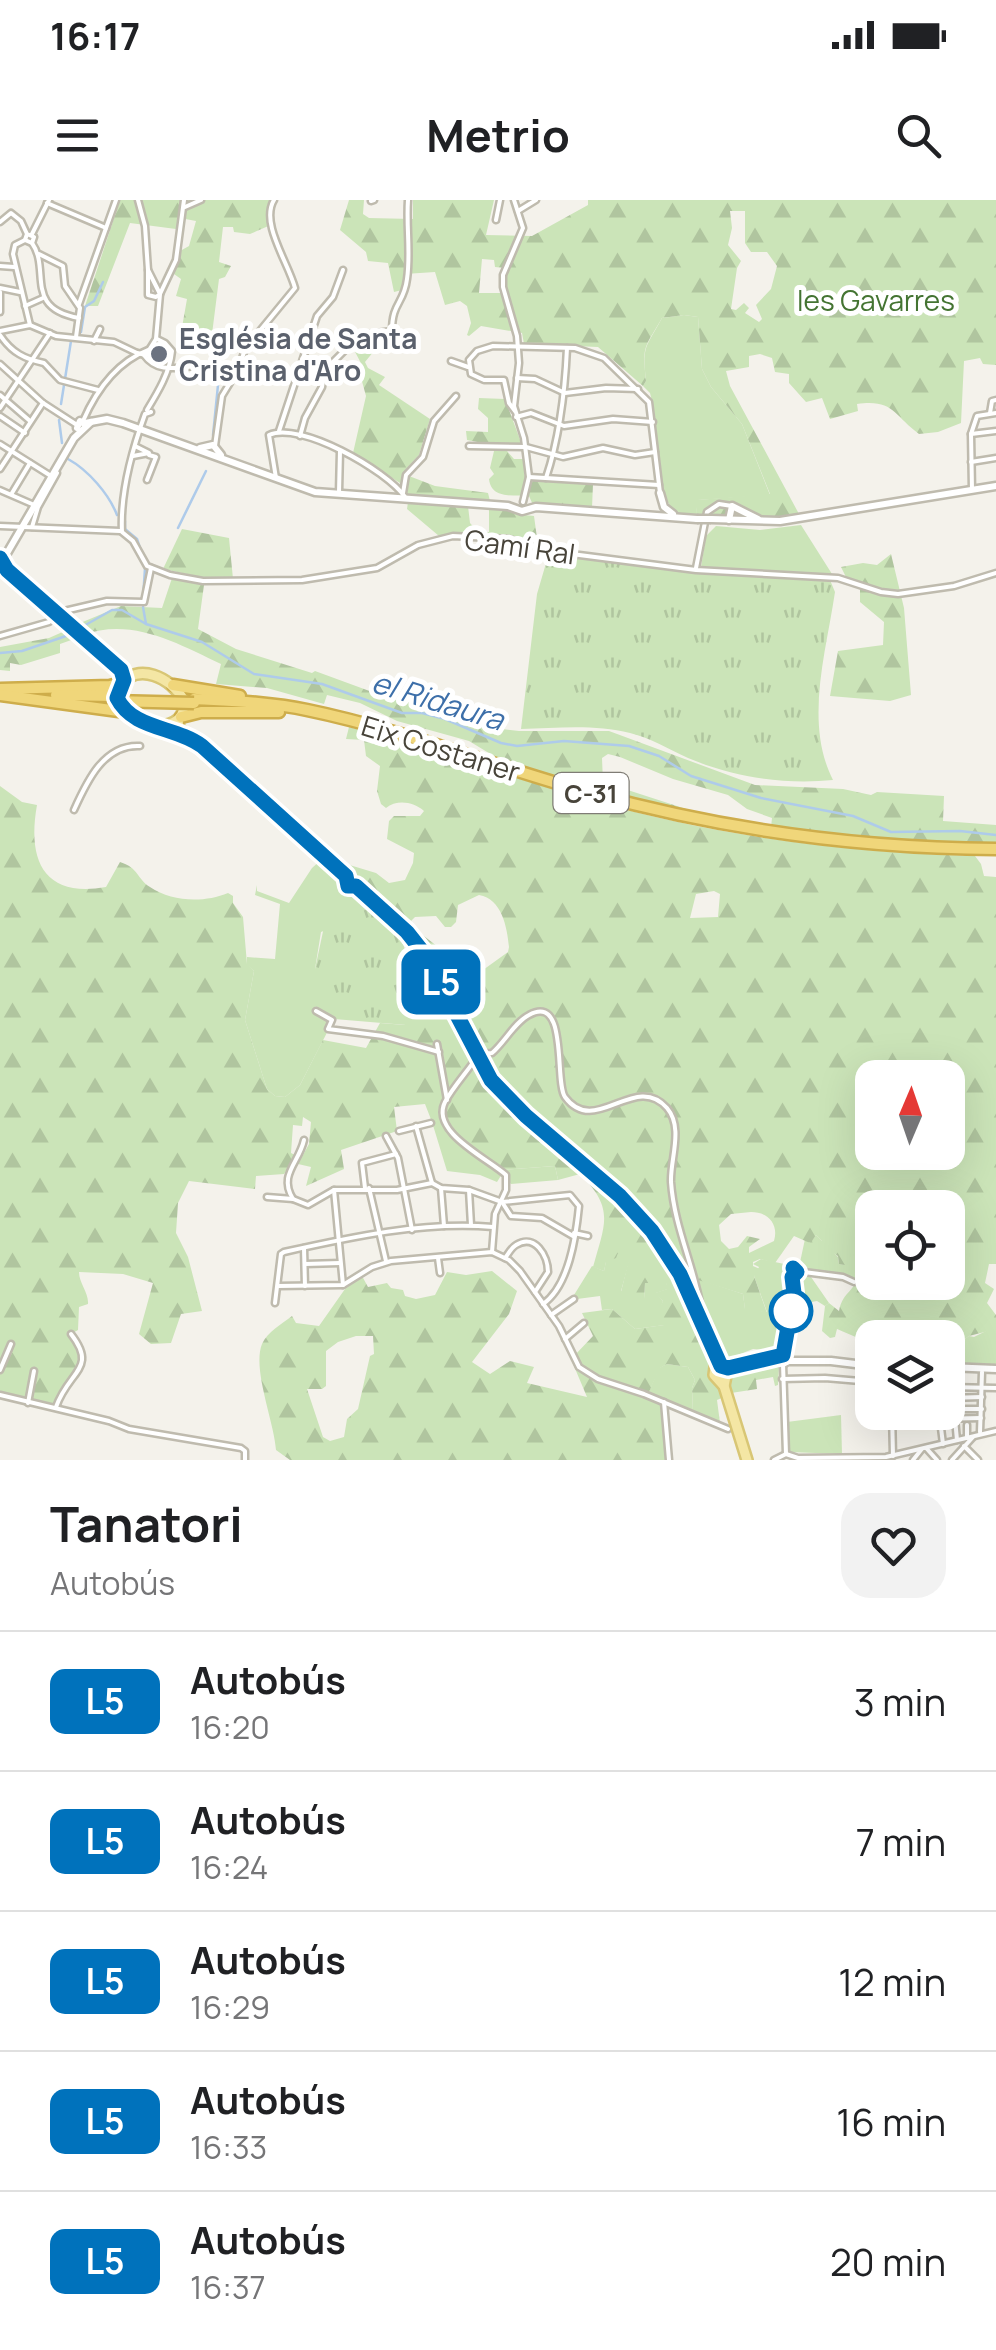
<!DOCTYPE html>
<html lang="es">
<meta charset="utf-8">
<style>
:root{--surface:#fff;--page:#f2f2f2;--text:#202124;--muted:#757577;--line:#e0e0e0}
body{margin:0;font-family:Manrope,sans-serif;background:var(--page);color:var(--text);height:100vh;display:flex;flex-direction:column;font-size:38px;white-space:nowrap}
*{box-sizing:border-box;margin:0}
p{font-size:32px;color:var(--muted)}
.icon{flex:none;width:55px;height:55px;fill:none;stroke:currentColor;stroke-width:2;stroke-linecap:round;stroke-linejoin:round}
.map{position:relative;height:1260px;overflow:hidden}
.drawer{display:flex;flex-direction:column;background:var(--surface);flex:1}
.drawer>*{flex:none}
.badge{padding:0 20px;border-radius:15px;font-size:35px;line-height:65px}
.needle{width:65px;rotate:2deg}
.buttons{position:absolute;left:855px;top:860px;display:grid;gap:20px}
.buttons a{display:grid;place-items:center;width:110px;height:110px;border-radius:20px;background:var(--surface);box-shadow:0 10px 40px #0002;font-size:50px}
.map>.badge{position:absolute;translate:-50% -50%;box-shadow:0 0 0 5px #fff}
.round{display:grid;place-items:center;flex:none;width:105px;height:105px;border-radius:30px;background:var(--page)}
.overview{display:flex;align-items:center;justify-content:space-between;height:170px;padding:0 50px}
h1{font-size:48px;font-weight:700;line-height:75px}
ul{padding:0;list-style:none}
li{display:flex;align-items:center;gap:30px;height:140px;padding:0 50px;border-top:2px solid var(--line)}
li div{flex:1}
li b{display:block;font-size:38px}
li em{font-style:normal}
li .badge{min-width:110px;font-weight:700;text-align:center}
.status{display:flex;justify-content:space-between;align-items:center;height:70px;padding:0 50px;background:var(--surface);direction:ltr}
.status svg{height:28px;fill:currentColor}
header{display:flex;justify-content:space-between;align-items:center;height:130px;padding:0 50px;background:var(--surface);font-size:45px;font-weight:700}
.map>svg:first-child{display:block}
.green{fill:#cbe4b8}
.forest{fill:url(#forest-firs);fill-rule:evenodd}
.park{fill:url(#park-tufts)}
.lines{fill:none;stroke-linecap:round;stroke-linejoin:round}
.stream{stroke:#aecbea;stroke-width:2.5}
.minor-casing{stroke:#bfbbae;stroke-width:9}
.tertiary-casing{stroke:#bfbbae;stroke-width:11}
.primary-casing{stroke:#d8c675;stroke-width:14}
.motorway-casing{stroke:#cead4b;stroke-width:15}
.minor{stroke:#fff;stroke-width:4}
.tertiary{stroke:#fff;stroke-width:6}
.primary{stroke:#f4e6a4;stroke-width:9}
.motorway{stroke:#f0d67a;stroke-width:10}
.tertiary-bridge-casing{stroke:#bfbbae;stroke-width:11;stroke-linecap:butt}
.motorway-bridge-casing{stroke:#cead4b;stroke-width:15;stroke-linecap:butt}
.tertiary-bridge{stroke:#fff;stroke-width:6}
.motorway-bridge{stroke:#f0d67a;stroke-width:10}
.line-casing{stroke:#fff;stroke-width:22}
.line{stroke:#0072bc;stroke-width:15}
.worship-dot{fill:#6b7280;stroke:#fff;stroke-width:4}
.stop-dot{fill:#fff;stroke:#0072bc;stroke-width:5}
.labels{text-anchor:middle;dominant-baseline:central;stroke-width:10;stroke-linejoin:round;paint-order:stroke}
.shield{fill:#fff;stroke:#7f7c75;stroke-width:2.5}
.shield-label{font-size:25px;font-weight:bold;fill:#48443a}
.park-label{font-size:28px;fill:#447432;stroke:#fff}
.worship-label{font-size:28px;font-weight:bold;fill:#5b616d;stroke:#fff;text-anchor:start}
.street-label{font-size:28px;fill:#48443a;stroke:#fff}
.water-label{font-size:30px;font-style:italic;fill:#3d6fa9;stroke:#fff}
</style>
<div class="status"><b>16:17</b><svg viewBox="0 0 49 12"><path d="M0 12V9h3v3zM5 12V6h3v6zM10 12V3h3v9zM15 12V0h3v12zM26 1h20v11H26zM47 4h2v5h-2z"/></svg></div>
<header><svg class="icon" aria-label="menu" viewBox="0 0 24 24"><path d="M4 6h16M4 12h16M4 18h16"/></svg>Metrio<svg class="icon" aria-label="search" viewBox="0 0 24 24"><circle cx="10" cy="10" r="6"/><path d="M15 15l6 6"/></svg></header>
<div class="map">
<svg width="996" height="1260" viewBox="0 0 996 1260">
<defs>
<pattern id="forest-firs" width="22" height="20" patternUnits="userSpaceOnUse" patternTransform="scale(2.5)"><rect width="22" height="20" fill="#cbe4b8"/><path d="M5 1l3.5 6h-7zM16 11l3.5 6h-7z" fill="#b0c59f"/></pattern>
<pattern id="park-tufts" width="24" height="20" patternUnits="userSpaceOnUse" patternTransform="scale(2.5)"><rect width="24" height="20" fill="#cbe4b8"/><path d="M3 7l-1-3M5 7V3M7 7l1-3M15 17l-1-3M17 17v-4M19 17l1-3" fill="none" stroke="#b0c59f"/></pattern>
</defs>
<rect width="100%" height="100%" fill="#f4f2eb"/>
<g class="green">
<path d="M684,115L698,117L702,169L711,187L742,224L770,295L698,300L696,314L674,313L669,309V303L664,302L653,205L650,193L643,186L646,181C642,144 646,148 662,118Z"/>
<path d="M801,325L832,374L701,367L706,336L716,326L760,330Z"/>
<path d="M322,659L379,710L321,732L315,769V806L334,819L300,885L285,897L275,896L267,889L245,820L254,771L247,765V757L275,759L280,704L255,695L257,685V691L289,703L312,668Z"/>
<path d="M443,918L450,930L502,970L555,966L558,980L511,984L502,974L497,982L480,975L447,971L432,922Z"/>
<path d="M816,1035L838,1057L839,1064L861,1066L867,1071L859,1070L858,1079L799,1067L805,1039L810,1043Z"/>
<path d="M618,1052L631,1055L621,1091L644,1099L645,1083L666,1082L668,1089L656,1093L663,1101L661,1107L665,1125L635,1129L612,1109L602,1110L600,1096L577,1099L574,1095L592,1066L604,1071L606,1061Z"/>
<path d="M761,1059L789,1065L786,1075C798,1096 783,1127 781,1151L776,1155L777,1151L753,1149L730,1158L733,1164L721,1163L694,1098L698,1079L743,1094L745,1109L767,1112L754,1076L759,1067L753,1064Z"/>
<path d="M804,1073L811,1077L829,1103L825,1106L817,1101L795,1105V1081Z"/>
<path d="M990,1129H996V1167L948,1163V1148L964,1145L962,1141L969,1136L974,1137Z"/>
<path d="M667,1164L688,1167L695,1180L692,1188L693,1213L648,1194L659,1168Z"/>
<path d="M841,1215L842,1254L789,1252L787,1222Z"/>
</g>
<g class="forest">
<path d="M120,0H278L271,11L273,24L250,34L234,32L233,27H223L219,62L231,66L225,77L219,79L212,134L181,133L187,99L176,96L181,79L174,74L180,51L189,46L196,21L180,18L176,29L130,23L98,106H85Z"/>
<path d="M349,0H364L363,14L369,18L413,19V0H494L486,35L532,36L588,5V0H996V165L983,164L980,158L964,161L961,223L938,232L919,234C893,215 894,199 857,204L858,211L830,219L822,198L806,202L789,183V174L775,172L772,158L760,154L749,156V167L726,171L730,186L799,314L771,319L696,314L697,300L770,294L742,224L711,187L702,169L698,117L684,115L662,118C645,148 642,144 646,181L643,186L598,147L524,144L522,133L481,126L469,136L467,135L471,123L467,106L460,101L445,105L435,72L405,74L402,90L394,92L388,63L368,61L366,52L340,30ZM730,11H745V43L751,52H767L777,66L771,89L756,105L762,119L759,122L745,113L749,108L744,103L736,110L731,109L737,68L741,61L728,45L732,28ZM482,59L494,60L495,67L504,68L502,93H479Z"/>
<path d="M374,135H393L388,149L374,151L365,162L368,168L385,177L379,185L430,219L419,255L405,270L409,276L435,286L488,293L490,301L395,296L400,283L353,253L366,196L360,174L364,169L352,146L361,138Z"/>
<path d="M479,198L505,199L522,245L498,246L467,240L466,231L488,232V218L478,209Z"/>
<path d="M494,251H507L514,259H524L525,280L593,284L592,308L533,305L529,296C513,295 491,299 489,279L494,274L490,268Z"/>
<path d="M408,302L468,306L470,323L479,333L489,332V307C506,308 517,315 534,316L538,345L497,337L439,336L407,309Z"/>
<path d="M182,329L229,338L233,379H211L163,369Z"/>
<path d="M891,354L904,408L911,495L890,501L830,496L838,451L883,445L884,422L860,402V383L846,377L841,367L863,363L877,365Z"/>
<path d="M172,378L204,385L198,429L236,449L312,473L315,471L394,500L417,501L447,513L453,505L486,527L519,531H609L755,585L843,589L871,595L877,592L944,596L943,621L996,625V645L874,642L771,627L772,618L747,609L728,595L673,579L620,557L608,554L602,558L603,582L677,606L689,610L688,614L502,561L469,541L397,521L360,503L327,495L324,504L267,488L216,484L221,464C177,443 131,417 83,435L73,426L121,406L162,408Z"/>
<path d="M67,430L77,438L60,444V453L21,465L10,463V471L0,470V447L49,438Z"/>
<path d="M349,527C440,552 528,584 620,608C736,639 854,652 975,656L981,664L984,676L996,677V1064H989L985,1083L994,1089L987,1103L996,1115V1129L969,1136L962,1141L965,1145L948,1148V1138H872V1144L837,1129L835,1137L830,1138L822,1131L825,1106L829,1103L839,1111C843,1090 857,1092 859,1070L868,1069L839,1064L838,1056L830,1051H820L822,1041L816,1035L812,1041L816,1055L811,1058L810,1043L794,1036L775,1063L760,1059L753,1062V1066L760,1069V1073L754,1076L767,1113L758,1111L750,1114L745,1110L743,1094L698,1080L692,1107L701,1123L724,1197L717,1200L720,1223L693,1213L692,1188L695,1180L688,1167L667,1164L660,1168L648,1194C622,1186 588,1182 574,1156L593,1136L582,1113L612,1109L635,1129L664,1125L660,1107L663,1101L655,1093L667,1089L666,1083H645L644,1100L621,1092L630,1055L623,1056L618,1053L616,1058L606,1062L604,1071L593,1067C605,1023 615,1009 580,974L558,980L555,966L502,970L450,930L443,919L432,922L425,904L394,907L397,931L341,950L344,969L306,986L311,967L298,964L309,944L311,922L303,917L302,926L293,925L291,953L297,956L284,974L256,976L255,989L189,981L178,1003L176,1033L188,1057L202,1111L181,1114L171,1143L151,1144L139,1134L153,1083L123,1074L79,1072C79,1083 89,1093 88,1104L79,1107L78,1130L71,1134C93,1162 81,1161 65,1184C61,1191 59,1200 56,1208L0,1197V586L22,602L37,605C27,661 44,698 106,687L120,662C139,668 137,679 150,687C172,702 204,703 228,693L233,696V703L243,717L247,764L254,771L245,820L267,889L275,896L285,897L300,885L323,840L366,848L380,823L405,825V745L333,660L376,673L389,683L405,680L413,663L414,653L387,639L389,621L394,616H420L424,611C414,602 397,599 386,608L381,604L377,591L380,566L366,556L364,540L346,539ZM714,691L720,694L718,717L690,718L696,694ZM479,695C502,699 507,727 509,747L508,752L476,775L473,787L469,789L450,756L416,730L411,721L415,717L436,716L445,727H451L456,722L458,705ZM872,878H948V952H872ZM872,1008H948V1082H872ZM751,1012C768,1012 779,1024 774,1041L749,1053V1047L760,1039L747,1036L738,1047L729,1049L721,1041L719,1025L731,1014Z"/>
<path d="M492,1071L517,1091L509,1114L472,1162L490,1174L510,1161L534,1167L527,1183L587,1197L571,1159C589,1186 631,1191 660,1203L668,1260H290L276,1250C274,1221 252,1169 262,1144C267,1132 282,1124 292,1116L296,1123L319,1126L345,1089L362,1076L368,1087L387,1083L391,1088L403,1090L405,1096L416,1099L435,1095L447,1072L466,1075ZM356,1136H373L374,1154L370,1156L358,1209L347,1219L344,1237L330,1241L323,1237L307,1189H322L326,1186V1151L338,1142Z"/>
<path d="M775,1164L779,1167L778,1185L775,1186L773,1177L756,1180L757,1189L731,1193L729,1175Z"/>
</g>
<g class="park">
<path d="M549,353C641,371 736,370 830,380L835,392C826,453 804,523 833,580C784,585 733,577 688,558C668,549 651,538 630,533C595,524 557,528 521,529L537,394Z"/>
<path d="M328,708L379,710C417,749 410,774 406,825L334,819L315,806V769Z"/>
</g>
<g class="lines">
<g class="stream">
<path d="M81,132L85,107L94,101L103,82"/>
<path d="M212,163L213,144"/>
<path d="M211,169L218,185L213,235"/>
<path d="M61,204L71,141"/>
<path d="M59,220L62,243"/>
<path d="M68,259C88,270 109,294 117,315"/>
<path d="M125,321V329L137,339L142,354"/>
<path d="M178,328L206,271"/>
<path d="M143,399L145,368"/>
<path d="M143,407L146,424"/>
<path d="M0,453L22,451L66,436L112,410H122L146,424L202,442L254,474L322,484L402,513H422L445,519L501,543L517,546L564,541L629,546L659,556L691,576L761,598L853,616L891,632L960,631L996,635"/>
</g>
<g class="minor-casing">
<g id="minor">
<path d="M138,0L145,26L148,70"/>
<path d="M514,0L523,28L503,75V87L517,136L519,163L514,206L524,238L529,277L523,302"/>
<path d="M371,1L374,0"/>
<path d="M47,3L106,28"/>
<path d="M185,7L201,0"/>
<path d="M518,11L536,0"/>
<path d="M496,20L500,0"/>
<path d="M0,22L11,13L21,21L27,34L34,37L32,43L25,40L27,34"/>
<path d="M32,34L49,0"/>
<path d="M25,40L15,45L13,54L30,125"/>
<path d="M32,43C51,70 23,108 79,118"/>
<path d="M39,54L63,66L65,86L80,108L76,137"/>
<path d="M0,66L14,67"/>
<path d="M148,70L160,94L156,97L148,95Z"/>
<path d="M0,88L20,92"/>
<path d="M0,92V112"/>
<path d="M79,104L116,0"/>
<path d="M25,106L43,98"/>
<path d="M0,131L30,125L56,136L114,142L137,153"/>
<path d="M0,135C12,153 25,159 44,163L60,180L98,190"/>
<path d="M94,141L100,129"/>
<path d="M137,153L146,155L156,139L160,94L176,60L184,0"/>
<path d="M144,155C161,179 189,162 213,166C221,167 228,172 235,176"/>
<path d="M451,161L468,167"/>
<path d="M0,164L43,203L77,225"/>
<path d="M517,178L535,179L565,193L606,188L638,189"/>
<path d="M0,195L30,221"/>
<path d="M0,208L50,133"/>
<path d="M147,210C158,192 170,172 172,151L165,143L157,139"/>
<path d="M515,211L509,203L504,180H484L471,174L469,160L477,151L493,146L575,148L604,158L649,202L660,293"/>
<path d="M151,212L145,214C132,250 120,293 122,332L133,341L147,366L170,375L203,381L302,380L377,368L418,345L453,336L509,339L556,352L696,370L838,378L881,392L898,394L954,386L996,373"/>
<path d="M990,213L992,201L996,200"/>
<path d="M0,216L25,233"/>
<path d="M516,217L531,213L564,226L613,219L653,222"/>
<path d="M83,221C96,191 117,162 148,150"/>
<path d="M279,231L317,116L333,97L343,70"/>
<path d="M971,234L996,231"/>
<path d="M300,236L305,218L322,187L325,170L360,135L392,131C392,102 404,104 407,79C411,52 406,27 408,0"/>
<path d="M0,244L51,276"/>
<path d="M215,246L222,196L239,168L245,149L295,88C288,62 260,23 274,0"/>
<path d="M469,246L526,247L563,257L603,248L635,255L655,252"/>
<path d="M133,256L149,253L135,246"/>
<path d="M971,262L996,258"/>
<path d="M0,269L43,203"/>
<path d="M529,277L659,285"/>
<path d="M276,278L269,235C300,221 386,270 405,297"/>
<path d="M546,278C560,236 565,192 567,148"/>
<path d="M147,280L156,257L149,255"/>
<path d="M0,290L32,304"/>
<path d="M972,290L971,234L977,216L996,213"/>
<path d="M339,292L340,251"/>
<path d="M12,293L30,263"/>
<path d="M403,293L406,275L423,257L434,221L456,196"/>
<path d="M0,326L120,331"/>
<path d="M32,327L38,307L57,273"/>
<path d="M696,368L707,312L719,304L732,306"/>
<path d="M0,436L49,422L60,412L107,401L144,402L151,368"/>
<path d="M74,610C87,581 104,544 140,546"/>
<path d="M316,811L332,820L328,829L383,836L439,852"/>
<path d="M437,844L447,900"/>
<path d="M478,854L492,853C504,843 515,822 529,815C569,793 554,882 565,897C595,938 635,871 667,908C684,928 670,959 671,982C674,1026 694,1066 701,1108"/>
<path d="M477,857C467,872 453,887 445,902C430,932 487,958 506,975V990L495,1014L492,1052"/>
<path d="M416,926L432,983"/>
<path d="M399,931L431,923"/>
<path d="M386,936L398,958L412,1030"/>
<path d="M365,988L362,963L396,954"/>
<path d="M369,988L386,1061"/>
<path d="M441,988L444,1026"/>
<path d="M334,990L343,1085"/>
<path d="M469,990L471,1025"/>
<path d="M267,997L293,999L308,1005L334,990H397L432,983L441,988L469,990L502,1002L570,995L579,1006C576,1037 569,1086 543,1104"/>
<path d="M293,999C278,975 299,963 304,940"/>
<path d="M502,1002L511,1016L542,1018L573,1036"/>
<path d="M574,1033L588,1036"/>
<path d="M304,1048L305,1086"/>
<path d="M438,1058L440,1073"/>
<path d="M505,1058C509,1053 511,1048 516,1045C535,1033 548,1056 548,1072L535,1092"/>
<path d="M305,1064L340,1063"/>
<path d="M796,1071L843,1077L854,1082"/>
<path d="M278,1086L343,1085L372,1067L391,1061L492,1052L509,1060L520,1071L559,1126L579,1167L598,1179L644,1194L728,1229"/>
<path d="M275,1103L281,1054L284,1052C351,1037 424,1021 493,1027"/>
<path d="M551,1115L574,1099"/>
<path d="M565,1139L584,1123"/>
<path d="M783,1155C786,1130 802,1093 788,1072L791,1068L796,1071"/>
<path d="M783,1164L786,1254"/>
<path d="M0,1170L11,1144"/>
<path d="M782,1179L825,1178L872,1182"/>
<path d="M948,1187L996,1188"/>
<path d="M0,1195L109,1221L129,1229L241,1248L245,1251V1260"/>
<path d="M948,1198L982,1197"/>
<path d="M664,1202L669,1260"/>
<path d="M28,1203L34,1171"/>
<path d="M56,1207C69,1170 98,1169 71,1134"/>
<path d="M948,1209H982"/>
<path d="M892,1212L893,1256"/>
<path d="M939,1212L943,1244"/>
<path d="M955,1219L957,1240"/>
<path d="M892,1220L981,1218"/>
<path d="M980,1232L982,1172"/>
<path d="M967,1238V1225"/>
<path d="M964,1246L978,1260"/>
<path d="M927,1249L937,1260"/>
<path d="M786,1254L798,1258L886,1257L996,1231"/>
<path d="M774,1260L786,1254"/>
<path d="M913,1260L921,1250"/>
<path d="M952,1260L973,1237"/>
</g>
</g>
<g class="tertiary-casing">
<g id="tertiary">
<path d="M85,223L107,219L123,223L315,292L508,306L522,311L536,307L697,319"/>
<path d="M77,228L80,221L86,225"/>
<path d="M200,248L213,245L221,255"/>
<path d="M660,293L664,307L673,314"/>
<path d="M711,319L780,321L996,286"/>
<path d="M729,320L732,306L758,319"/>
<path d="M0,358C26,397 81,442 121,470L124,479"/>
<path d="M3,360L74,238L91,222"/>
<path d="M948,1167L996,1169"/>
<path d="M728,1173L778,1161L783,1164L787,1161H831L872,1166"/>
</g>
</g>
<g class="primary-casing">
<g id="primary">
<path d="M119,486C138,461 171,478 184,500C186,517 175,525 159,526"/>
<path d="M124,509L142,521L182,534"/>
<path d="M178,520L179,529L202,546L407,733L444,786L460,826L491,880L526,916L621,996L652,1031L680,1074L706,1126L716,1160L714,1175L724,1186L747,1260"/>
<path d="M716,1160L727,1171L724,1186"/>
</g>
</g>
<g class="motorway-casing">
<g id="motorway">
<path d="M173,485L240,496"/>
<path d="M0,489L110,486L121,483"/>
<path d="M0,495L126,512"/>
<path d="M56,495L115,496"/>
<path d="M194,499C231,501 270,502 307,510C404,530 496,567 591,593C724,630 858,648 996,649"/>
<path d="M181,517L201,512H279"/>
</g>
</g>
<use href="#minor" class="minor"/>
<use href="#tertiary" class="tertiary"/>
<use href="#primary" class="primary"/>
<use href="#motorway" class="motorway"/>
<g class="tertiary-bridge-casing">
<path id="tertiary-bridge" d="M697,319H711"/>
</g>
<g class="motorway-bridge-casing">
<path id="motorway-bridge" d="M113,501L194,503"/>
</g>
<use href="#tertiary-bridge" class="tertiary-bridge"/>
<use href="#motorway-bridge" class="motorway-bridge"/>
</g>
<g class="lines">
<g class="line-casing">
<path id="line" d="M0,358L7,370L121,470L124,480L117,498C133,530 175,526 202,546L346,676L348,686H356L407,732L426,756L491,880L526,916L620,996L652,1031L680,1074L721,1166L728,1168L783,1155L794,1093L792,1077L797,1072L793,1068"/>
</g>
<use href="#line" class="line"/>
</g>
<circle class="worship-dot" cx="159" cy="154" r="10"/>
<circle class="stop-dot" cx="791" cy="1111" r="20"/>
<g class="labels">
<rect class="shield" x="553.5" y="573" width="75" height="40" rx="8"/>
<g class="shield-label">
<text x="591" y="593">C-31</text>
</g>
<g class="park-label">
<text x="876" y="100">les Gavarres</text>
</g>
<g class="worship-label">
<text x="179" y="138">Església de Santa<tspan x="179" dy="32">Cristina d'Aro</tspan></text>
</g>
<g class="street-label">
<text transform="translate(520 346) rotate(8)">Camí Ral</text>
<text transform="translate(441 548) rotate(17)">Eix Costaner</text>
</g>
<g class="water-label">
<text transform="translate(438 500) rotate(17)">el Ridaura</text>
</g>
</g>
</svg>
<div class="buttons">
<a><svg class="needle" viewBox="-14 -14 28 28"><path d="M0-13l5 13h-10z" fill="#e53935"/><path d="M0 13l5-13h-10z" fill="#757577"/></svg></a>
<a><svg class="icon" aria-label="locate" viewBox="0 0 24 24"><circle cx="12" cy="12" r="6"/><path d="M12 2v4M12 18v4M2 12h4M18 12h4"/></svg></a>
<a><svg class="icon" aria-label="layers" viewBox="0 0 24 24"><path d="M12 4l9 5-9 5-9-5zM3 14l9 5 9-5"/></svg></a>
</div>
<b class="badge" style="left:441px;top:782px;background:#0072bc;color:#fff">L5</b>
</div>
<section class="drawer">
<div class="overview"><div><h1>Tanatori</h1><p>Autobús</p></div><a class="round"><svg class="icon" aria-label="heart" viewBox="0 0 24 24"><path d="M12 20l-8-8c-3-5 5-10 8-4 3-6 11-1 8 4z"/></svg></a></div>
<ul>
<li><span class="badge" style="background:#0072bc;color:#fff">L5</span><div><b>Autobús</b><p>16:20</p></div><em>3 min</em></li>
<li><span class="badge" style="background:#0072bc;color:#fff">L5</span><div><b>Autobús</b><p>16:24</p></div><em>7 min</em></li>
<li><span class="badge" style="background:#0072bc;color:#fff">L5</span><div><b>Autobús</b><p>16:29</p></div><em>12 min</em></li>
<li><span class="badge" style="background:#0072bc;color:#fff">L5</span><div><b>Autobús</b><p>16:33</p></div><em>16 min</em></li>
<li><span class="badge" style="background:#0072bc;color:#fff">L5</span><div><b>Autobús</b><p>16:37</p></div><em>20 min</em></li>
</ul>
</section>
